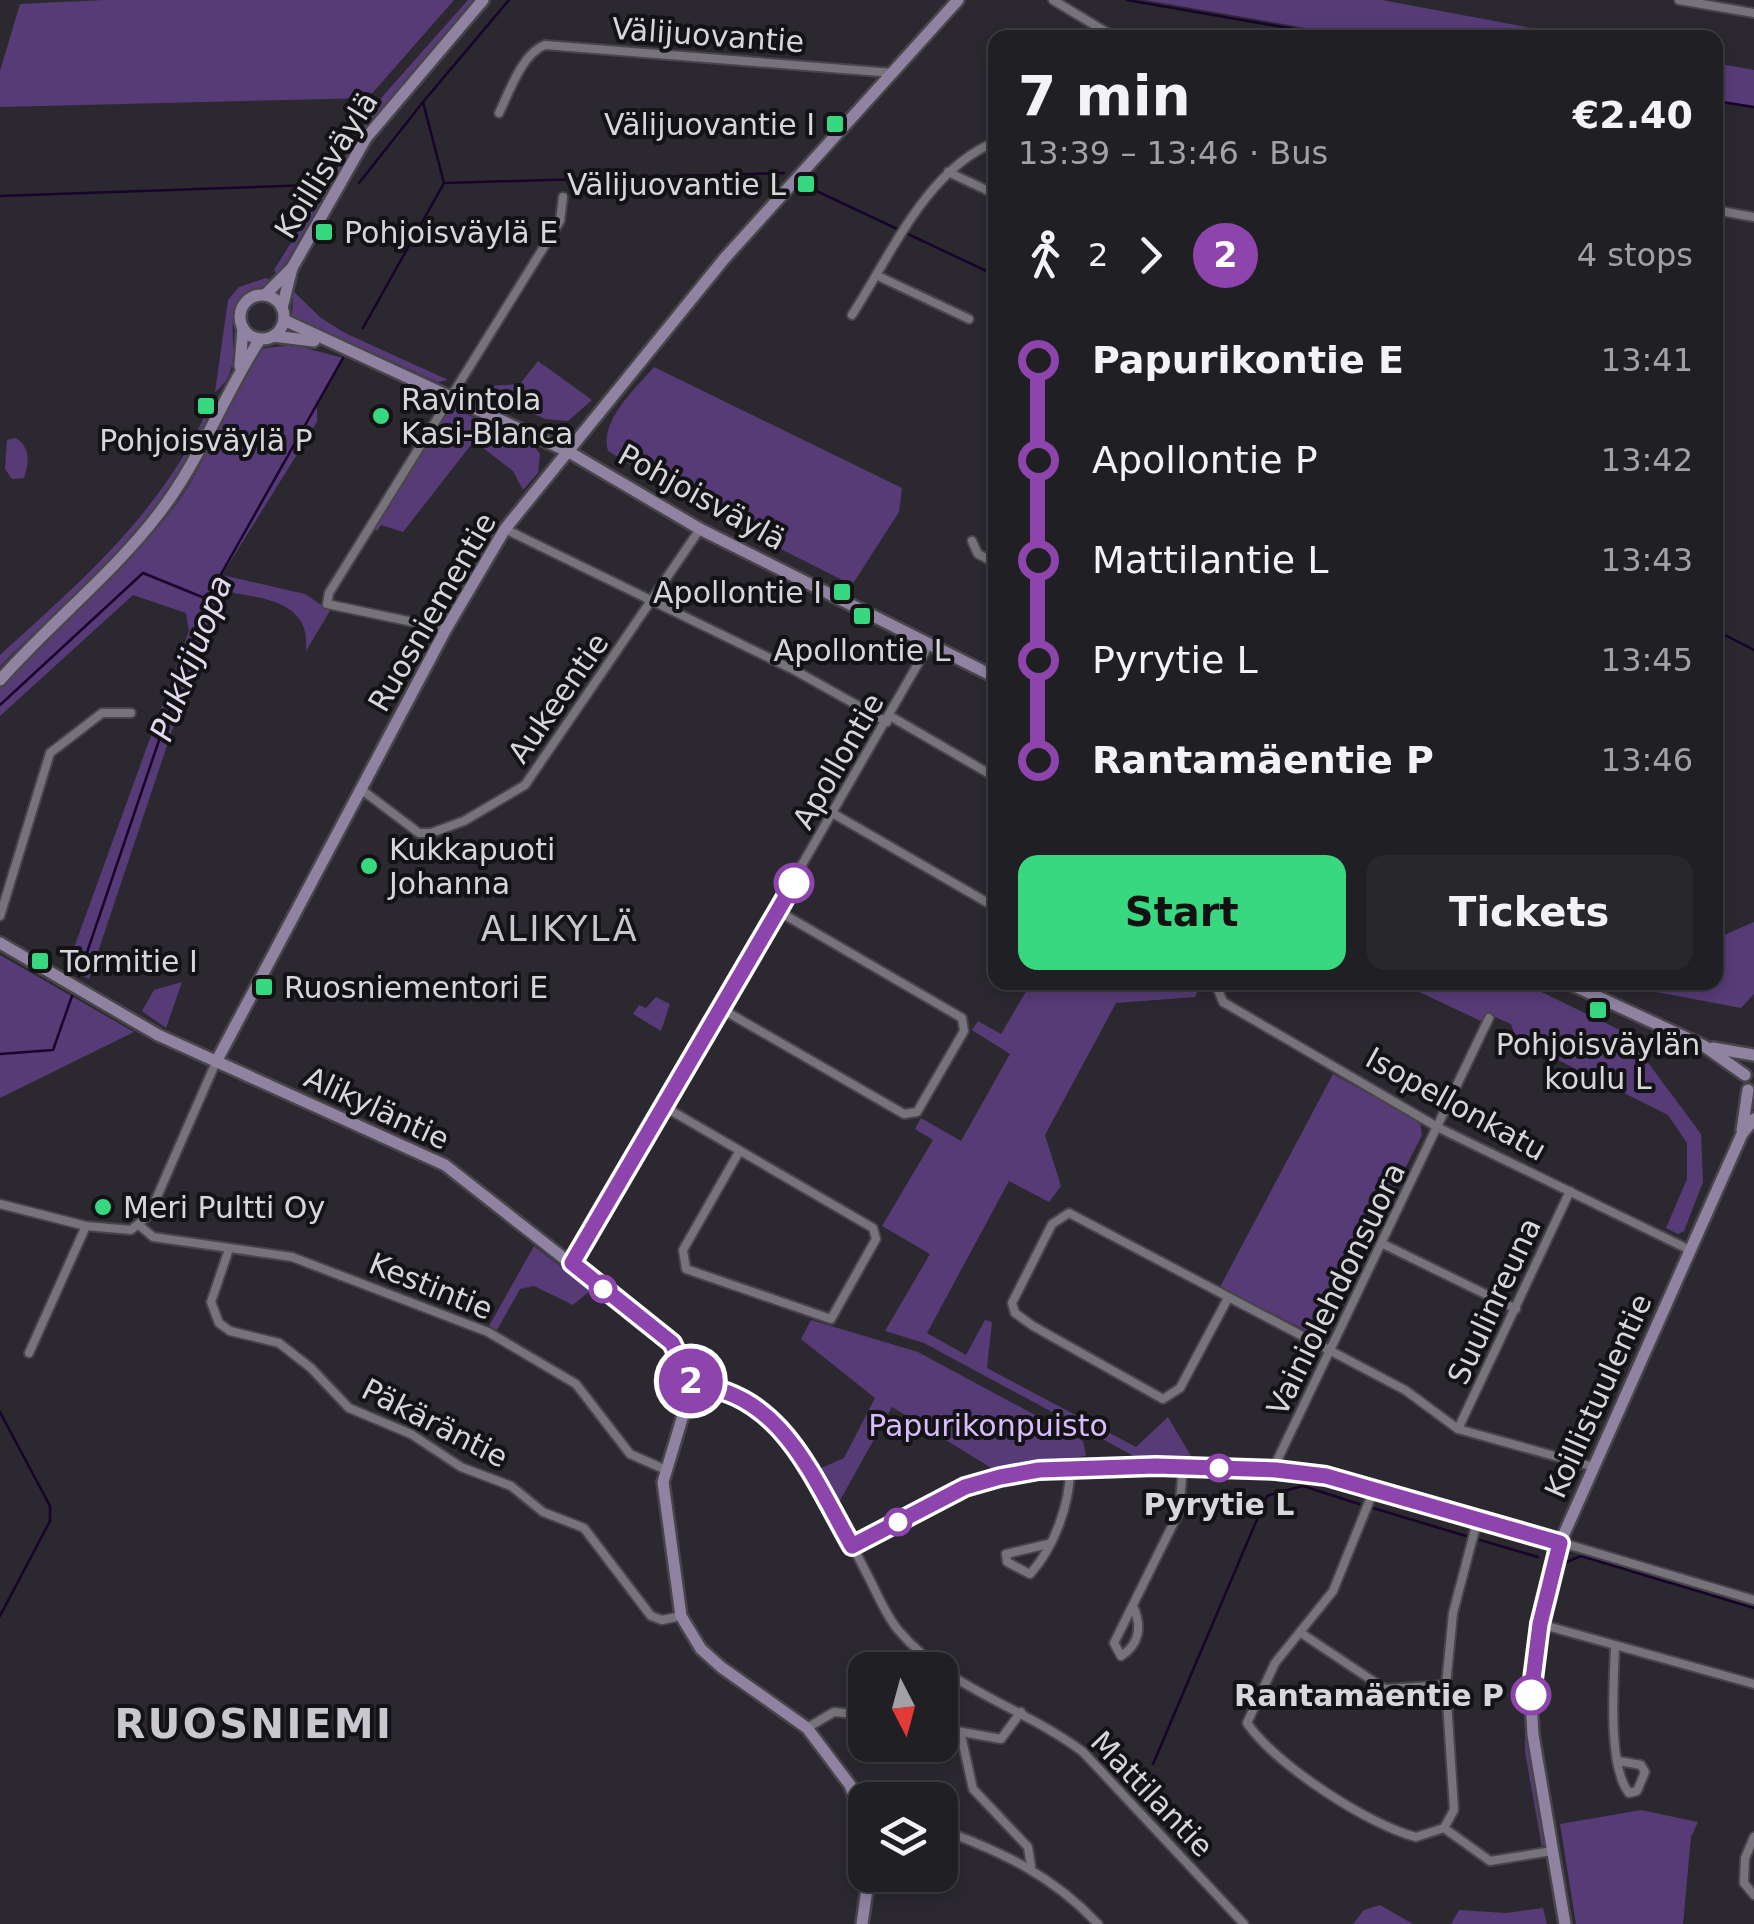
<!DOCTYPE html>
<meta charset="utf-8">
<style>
:root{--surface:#201f23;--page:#28272b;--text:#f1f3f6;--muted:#a2a2a6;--line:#3d3d41;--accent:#37d880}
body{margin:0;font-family:"DejaVu Sans",sans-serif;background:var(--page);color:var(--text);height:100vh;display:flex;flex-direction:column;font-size:38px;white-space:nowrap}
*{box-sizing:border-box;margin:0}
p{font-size:32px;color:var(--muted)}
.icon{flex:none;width:55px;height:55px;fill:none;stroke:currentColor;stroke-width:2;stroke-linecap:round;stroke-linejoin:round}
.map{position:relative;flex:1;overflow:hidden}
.sheet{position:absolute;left:988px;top:30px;width:735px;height:960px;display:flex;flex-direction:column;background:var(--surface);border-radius:20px;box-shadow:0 5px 15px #0003,0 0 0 2px var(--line)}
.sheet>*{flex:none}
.badge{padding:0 20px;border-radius:32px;font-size:35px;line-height:65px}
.needle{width:65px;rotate:174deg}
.controls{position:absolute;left:848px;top:1652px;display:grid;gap:20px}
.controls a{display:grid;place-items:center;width:110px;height:110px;border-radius:20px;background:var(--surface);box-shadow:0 5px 15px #0003,0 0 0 2px var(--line);font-size:50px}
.map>.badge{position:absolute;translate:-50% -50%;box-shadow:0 0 0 5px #fff}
.legs{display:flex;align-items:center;gap:15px;height:110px;padding:0 30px;font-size:32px}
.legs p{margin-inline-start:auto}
.overview{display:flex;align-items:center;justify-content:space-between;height:170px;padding:0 30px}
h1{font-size:55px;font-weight:600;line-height:75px}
.action{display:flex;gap:20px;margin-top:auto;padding:20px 30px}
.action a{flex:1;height:115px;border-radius:20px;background:var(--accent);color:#111;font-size:40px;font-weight:600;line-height:115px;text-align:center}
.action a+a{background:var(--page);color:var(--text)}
ul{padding:0 30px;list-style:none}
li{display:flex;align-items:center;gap:35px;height:100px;font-size:38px}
li i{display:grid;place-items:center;width:15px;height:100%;margin:0 12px;background:currentColor}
li i::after{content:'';width:25px;height:25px;margin:-12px;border:8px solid;border-radius:50%;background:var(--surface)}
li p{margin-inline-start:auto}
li:first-child i{background:linear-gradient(#0000 50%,currentColor 0)}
li:last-child i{background:linear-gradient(currentColor 50%,#0000 0)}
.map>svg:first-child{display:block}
.green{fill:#573b77}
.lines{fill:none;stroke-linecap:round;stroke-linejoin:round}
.stream{stroke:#18032b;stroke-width:2.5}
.street-casing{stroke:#47454a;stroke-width:12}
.secondary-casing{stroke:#47454a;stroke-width:16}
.street{stroke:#76737a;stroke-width:8}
.secondary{stroke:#9083a1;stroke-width:11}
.line-1-casing{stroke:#fff;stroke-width:22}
.line-1{stroke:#8e44ad;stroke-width:15}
.poi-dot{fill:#37d880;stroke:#131215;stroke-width:4}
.stop-1-dot{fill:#fff;stroke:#8e44ad;stroke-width:5}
.labels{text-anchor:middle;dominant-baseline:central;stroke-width:8;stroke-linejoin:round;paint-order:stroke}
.street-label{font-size:30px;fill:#d7d6da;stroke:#131215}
.poi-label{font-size:30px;fill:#d7d6da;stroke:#131215;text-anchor:start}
.park-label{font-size:30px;fill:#d9bcfe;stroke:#131215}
.stop-label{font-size:30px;font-weight:bold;fill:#d7d6da;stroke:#131215}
.water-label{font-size:32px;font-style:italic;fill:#e2d9ef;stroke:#131215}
.quarter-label{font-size:35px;letter-spacing:2.5px;fill:#cac7cf;stroke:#131215}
.district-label{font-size:40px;font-weight:bold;letter-spacing:2.5px;fill:#cac7cf;stroke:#131215}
</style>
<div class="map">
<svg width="1754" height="1924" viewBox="0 0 1754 1924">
<rect width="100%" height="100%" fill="#2b292f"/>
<g class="green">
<path d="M104,0H454L368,98L0,107V71L20,4Z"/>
<path d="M468,0H476L354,146L278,276L274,270L382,97Z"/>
<path d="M1145,0H1382L1579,37H1358Z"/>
<path d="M1715,63L1754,70V107L1715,100Z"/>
<path d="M266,278L274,282C264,290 249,288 240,299C221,323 249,368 215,392L228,300L239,287Z"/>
<path d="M293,291L321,318L345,333L448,380L438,382L358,346L304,329L292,317Z"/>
<path d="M294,345L343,358L317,405V422L222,575L305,594L330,611L306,651C311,598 260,599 219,590L89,979L67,967L189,631L186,613L133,595L0,716V687C57,624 126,573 177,503C211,457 224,400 257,353L265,348Z"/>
<path d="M538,361L592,400L568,421L545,419L513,404L514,394L488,386L520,384Z"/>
<path d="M654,367L902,488L899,512L852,585L704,510L608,451C599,421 636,388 654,367Z"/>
<path d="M455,409L533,444L540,454L538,473L523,490L513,471L474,441L403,532L381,525L377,531L374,528L446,414Z"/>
<path d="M205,415C222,470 38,624 0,667V655C80,582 159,515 205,415Z"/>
<path d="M16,438C31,449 29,461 24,478L12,479L5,469L7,440Z"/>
<path d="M1754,922V994L1741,1008L1609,983L1715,982V939Z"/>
<path d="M0,955L134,1032L0,1098Z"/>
<path d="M182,982L166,1028L142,1011L154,990Z"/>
<path d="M1031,983H1202L1195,997L1116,1003L1045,1135L1061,1186L1049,1202L1009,1181L927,1333L966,1355L985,1320L992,1322L987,1368L1136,1447L1168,1417L1194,1461H1143L924,1343L885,1331L930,1254L882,1226L933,1140L915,1129L921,1118L961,1141L1010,1054L972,1030L978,1021L1001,1034Z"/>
<path d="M1400,983H1523L1626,1033L1701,1134L1703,1182L1684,1231L1678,1234L1666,1228L1687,1179V1143L1668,1115L1516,1039L1511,1024L1488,1014L1483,1022Z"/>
<path d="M656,997L670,1004L661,1031L633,1014L639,1005L646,1008Z"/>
<path d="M1333,1074L1420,1122L1422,1135L1323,1331L1313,1334L1220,1287Z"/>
<path d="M534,1246L591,1290L573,1305L534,1286L520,1289L497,1330L489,1326Z"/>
<path d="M811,1320L918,1352L1083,1441L1086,1456L993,1469L892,1407L838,1504L819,1469L844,1458L875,1398L801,1339Z"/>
<path d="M1525,1651H1529L1527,1723L1545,1842L1542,1847L1525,1752Z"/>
<path d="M1641,1810L1698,1822L1691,1837L1683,1924H1576L1560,1824Z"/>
<path d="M1380,1905L1413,1924H1353L1364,1910Z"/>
<path d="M1543,1908L1547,1924H1451L1459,1910L1506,1913Z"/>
</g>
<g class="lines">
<g class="stream">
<path d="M1127,0L1346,38"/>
<path d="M1715,101L1754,107"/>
<path d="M359,183L423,102"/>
<path d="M446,183L784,173"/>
<path d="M808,187L995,275"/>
<path d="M0,196L313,185"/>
<path d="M363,328L444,183L423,102L509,0"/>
<path d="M1715,630L1754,650"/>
<path d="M0,705L143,573L207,599"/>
<path d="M79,976L207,599L343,358"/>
<path d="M0,1054L53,1050L72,996"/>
<path d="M0,1412L50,1506V1521L0,1616"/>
<path d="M1284,1491L1303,1486L1359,1504"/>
<path d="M1373,1508L1466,1536"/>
<path d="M1480,1540L1538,1557"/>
<path d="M1564,1563L1581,1556L1754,1608"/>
<path d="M1153,1764L1267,1496L1273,1494"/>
</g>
<g class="street-casing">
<g id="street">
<path d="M1053,0L1116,38"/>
<path d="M1679,0L1754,13"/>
<path d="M499,113C509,93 522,53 545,45L893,73"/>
<path d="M948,172L995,194"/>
<path d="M1715,210L1754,217"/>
<path d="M878,276L969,319"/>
<path d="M852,315C891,255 926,170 995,142"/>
<path d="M505,529L796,671L887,722"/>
<path d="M972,541L978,554L995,563"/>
<path d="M446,629L327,604L329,593L560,221L563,197"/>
<path d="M890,716L995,777"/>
<path d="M362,790L419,833H431L464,821L525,785L700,529"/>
<path d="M834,814L995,907"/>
<path d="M0,916L50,753L102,713H131"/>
<path d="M1215,982L1223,1002L1439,1128L1690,1250"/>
<path d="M720,1008L904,1114L917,1112L964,1031L962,1018L778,911"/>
<path d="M663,1106L873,1228L876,1239L831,1319L686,1269L683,1250L739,1152"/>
<path d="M0,1204L86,1226L131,1230L149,1215L216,1062"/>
<path d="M139,1225L153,1237L292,1257L488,1332L576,1384L630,1454L664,1469"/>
<path d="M1383,1244L1516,1309"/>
<path d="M229,1249L211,1302L219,1323L230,1331L279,1343L311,1368L349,1408L411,1434L461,1467L511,1486L543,1512L584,1528L651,1616L662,1620L681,1616"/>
<path d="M572,1263L930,643"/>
<path d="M1227,1300L1180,1388L1163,1399L1033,1326L1015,1313L1012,1303L1052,1224L1069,1213L1405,1390L1458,1429L1594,1467"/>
<path d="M29,1353L86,1226"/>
<path d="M692,1385C788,1391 829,1503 869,1578C878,1595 886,1616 899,1631C947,1688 1025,1708 1083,1752L1244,1924"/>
<path d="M1458,1429L1570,1191"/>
<path d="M1273,1469L1489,1018"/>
<path d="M1375,1487L1333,1591L1275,1663L1247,1723C1275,1764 1368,1825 1416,1837L1444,1828L1454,1810L1446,1685L1453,1613L1478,1518"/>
<path d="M1048,1544L1006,1554L1007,1562L1030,1574C1054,1548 1070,1504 1070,1469"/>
<path d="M852,1546L965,1487L1000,1477L1130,1467L1276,1470L1375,1487L1754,1600"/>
<path d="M1133,1606C1142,1626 1140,1644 1121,1656L1114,1643L1179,1512L1183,1466"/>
<path d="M1540,1624L1754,1684"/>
<path d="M1301,1633L1385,1689L1446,1685"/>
<path d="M1615,1646C1614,1680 1607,1766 1629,1793L1637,1791L1645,1772L1641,1765L1619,1761"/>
<path d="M807,1728L834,1712L865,1715"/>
<path d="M940,1728L1001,1739L1021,1712"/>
<path d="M961,1735L973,1789L1028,1847L1031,1866"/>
<path d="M1444,1828L1490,1861L1552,1851"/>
<path d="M940,1829C1002,1852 1052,1875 1098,1924"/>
<path d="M1754,1837L1745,1858L1744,1883L1754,1895"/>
</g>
</g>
<g class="secondary-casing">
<g id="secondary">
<path d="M265,295L292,268L366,138L483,0"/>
<circle cx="262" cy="317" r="22"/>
<path d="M282,308L292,268"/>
<path d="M284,320L569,452L700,529L995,677"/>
<path d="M273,336L314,341"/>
<path d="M240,366L243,328"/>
<path d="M0,680C51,622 113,574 160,512C201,458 224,395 260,339"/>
<path d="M0,943L158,1035L445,1165L672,1343L692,1385L663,1482L681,1616L701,1649L721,1667L807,1728L850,1785L865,1825"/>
<path d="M1566,982L1704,1046L1745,1075"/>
<path d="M1713,1048L1754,1055"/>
<path d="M216,1062L446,629L505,529L724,259L958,0"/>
<path d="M1742,1130L1748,1090"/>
<path d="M862,1924L869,1875"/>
<path d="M1565,1924L1533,1735L1530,1682L1540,1624L1560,1543L1742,1134L1754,1119"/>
</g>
</g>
<use href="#street" class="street"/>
<use href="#secondary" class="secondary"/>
</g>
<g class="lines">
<g class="line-1-casing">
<path id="line-1" d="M794,883L572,1263L672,1343L692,1385C781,1391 813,1478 852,1546L965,1487L1000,1477L1039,1470L1156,1466L1276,1470L1326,1476L1560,1543L1540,1624L1531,1695"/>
</g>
<use href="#line-1" class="line-1"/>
</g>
<g class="poi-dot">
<rect x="825" y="114" width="20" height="20" rx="5"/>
<rect x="796" y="174" width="20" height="20" rx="5"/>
<rect x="314" y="222" width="20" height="20" rx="5"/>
<rect x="196" y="396" width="20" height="20" rx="5"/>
<circle cx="381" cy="416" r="10"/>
<rect x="832" y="582" width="20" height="20" rx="5"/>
<rect x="852" y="606" width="20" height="20" rx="5"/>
<circle cx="369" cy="866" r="10"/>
<rect x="30" y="951" width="20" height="20" rx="5"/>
<rect x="254" y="977" width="20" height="20" rx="5"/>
<rect x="1588" y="1000" width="20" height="20" rx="5"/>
<circle cx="103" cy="1207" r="10"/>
</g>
<g class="stop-1-dot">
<circle cx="794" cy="883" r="18"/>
<circle cx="603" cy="1289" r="12"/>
<circle cx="1219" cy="1468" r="12"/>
<circle cx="898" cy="1522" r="12"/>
<circle cx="1531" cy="1695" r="18"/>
</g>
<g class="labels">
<g class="street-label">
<text transform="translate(708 35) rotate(4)">Välijuovantie</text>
<text transform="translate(326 165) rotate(-58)">Koillisväylä</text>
<text transform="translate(702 497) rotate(29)">Pohjoisväylä</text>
<text transform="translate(432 612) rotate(-60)">Ruosniementie</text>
<text transform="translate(558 698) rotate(-55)">Aukeentie</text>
<text transform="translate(838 761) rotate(-60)">Apollontie</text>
<text transform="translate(1456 1104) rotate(29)">Isopellonkatu</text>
<text transform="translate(377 1108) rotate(25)">Alikyläntie</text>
<text transform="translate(431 1286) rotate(22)">Kestintie</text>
<text transform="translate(1336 1289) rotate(-64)">Vainiolehdonsuora</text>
<text transform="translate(1494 1301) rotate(-65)">Suulinreuna</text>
<text transform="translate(1598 1396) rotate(-66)">Koillistuulentie</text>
<text transform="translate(435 1423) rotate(27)">Päkäräntie</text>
<text transform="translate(1152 1794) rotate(46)">Mattilantie</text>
</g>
<g class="poi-label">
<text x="815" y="124" text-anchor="end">Välijuovantie I</text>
<text x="786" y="184" text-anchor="end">Välijuovantie L</text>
<text x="344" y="232">Pohjoisväylä E</text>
<text x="401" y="399">Ravintola<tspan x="401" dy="34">Kasi-Blanca</tspan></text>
<text x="206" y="440" text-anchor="middle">Pohjoisväylä P</text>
<text x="822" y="592" text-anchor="end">Apollontie I</text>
<text x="862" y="650" text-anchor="middle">Apollontie L</text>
<text x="389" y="849">Kukkapuoti<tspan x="389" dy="34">Johanna</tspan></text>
<text x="60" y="961">Tormitie I</text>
<text x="284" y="987">Ruosniementori E</text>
<text x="1598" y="1044" text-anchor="middle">Pohjoisväylän<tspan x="1598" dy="34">koulu L</tspan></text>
<text x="123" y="1207">Meri Pultti Oy</text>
</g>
<g class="park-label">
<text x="988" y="1425">Papurikonpuisto</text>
</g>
<g class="stop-label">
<text x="1219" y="1504">Pyrytie L</text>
<text x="1504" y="1695" text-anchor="end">Rantamäentie P</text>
</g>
<g class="water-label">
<text transform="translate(191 658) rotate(-69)">Pukkijuopa</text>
</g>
<g class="quarter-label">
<text x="560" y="929">ALIKYLÄ</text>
</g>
<g class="district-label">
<text x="254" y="1724">RUOSNIEMI</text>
</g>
</g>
</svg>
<div class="controls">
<a><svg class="needle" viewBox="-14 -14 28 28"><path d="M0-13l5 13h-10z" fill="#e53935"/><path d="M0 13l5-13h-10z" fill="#a2a2a6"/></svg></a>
<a><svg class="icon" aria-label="layers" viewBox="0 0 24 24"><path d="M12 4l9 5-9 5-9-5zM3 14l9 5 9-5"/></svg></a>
</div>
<b class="badge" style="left:691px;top:1381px;background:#8e44ad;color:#fff">2</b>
<section class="sheet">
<div class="overview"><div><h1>7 min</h1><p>13:39 – 13:46 · Bus</p></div><b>€2.40</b></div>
<div class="legs"><svg class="icon" aria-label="walk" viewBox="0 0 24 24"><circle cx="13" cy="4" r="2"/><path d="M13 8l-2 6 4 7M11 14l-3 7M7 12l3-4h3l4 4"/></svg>2<svg class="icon" aria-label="forward" viewBox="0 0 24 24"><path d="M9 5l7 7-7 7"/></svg><b class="badge" style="background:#8e44ad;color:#fff">2</b><p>4 stops</p></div>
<ul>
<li><i style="color:#8e44ad"></i><b>Papurikontie E</b><p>13:41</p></li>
<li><i style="color:#8e44ad"></i><span>Apollontie P</span><p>13:42</p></li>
<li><i style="color:#8e44ad"></i><span>Mattilantie L</span><p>13:43</p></li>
<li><i style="color:#8e44ad"></i><span>Pyrytie L</span><p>13:45</p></li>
<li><i style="color:#8e44ad"></i><b>Rantamäentie P</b><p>13:46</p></li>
</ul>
<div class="action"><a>Start</a><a>Tickets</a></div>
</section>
</div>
